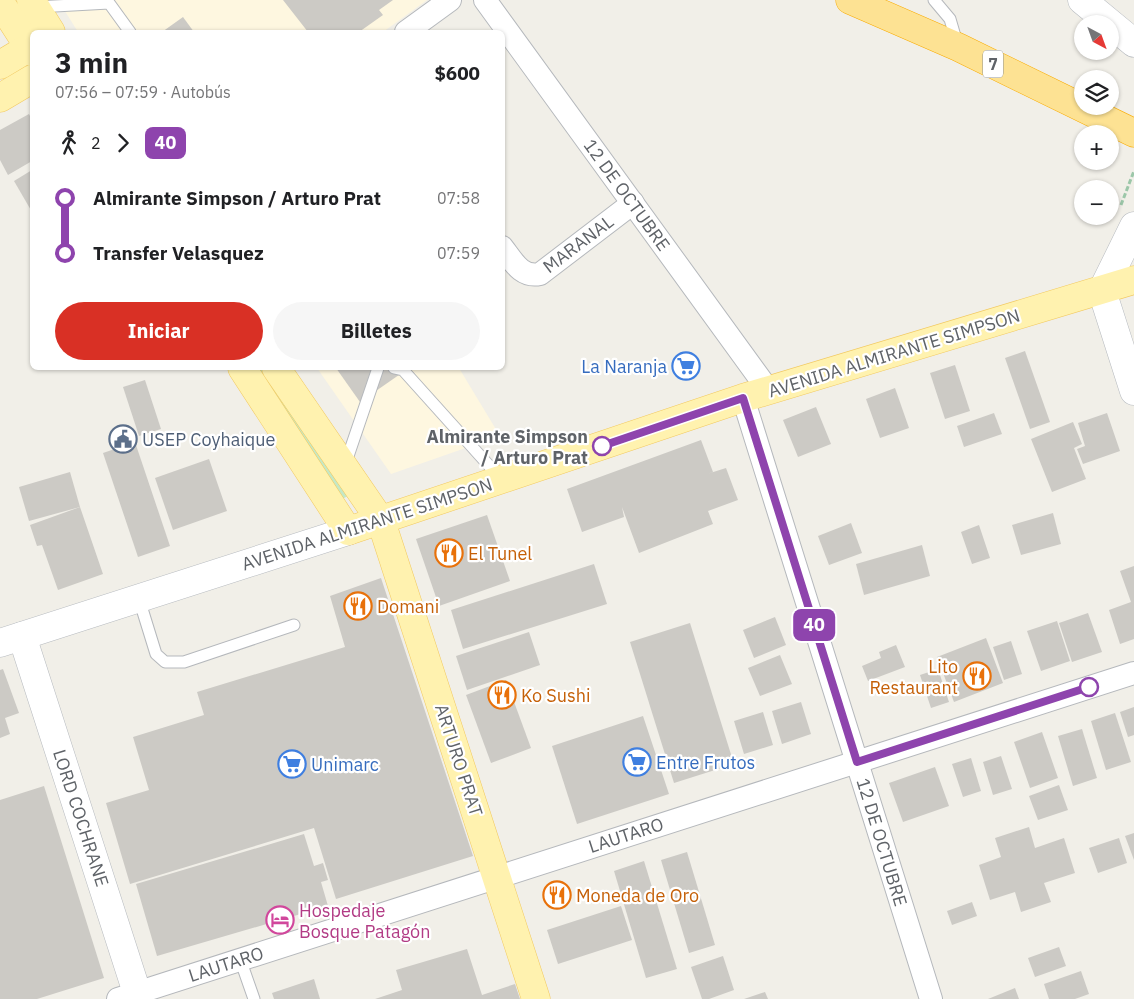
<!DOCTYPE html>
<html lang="es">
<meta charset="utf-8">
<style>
:root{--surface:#fff;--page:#f6f6f6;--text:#202124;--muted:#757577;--accent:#d93025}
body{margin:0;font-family:"IBM Plex Sans",sans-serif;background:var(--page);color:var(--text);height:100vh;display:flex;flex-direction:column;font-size:19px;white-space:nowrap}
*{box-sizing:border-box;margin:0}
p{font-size:16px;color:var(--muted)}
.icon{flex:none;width:28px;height:28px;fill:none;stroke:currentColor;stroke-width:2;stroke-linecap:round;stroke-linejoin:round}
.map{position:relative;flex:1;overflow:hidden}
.details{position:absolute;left:30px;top:30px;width:475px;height:340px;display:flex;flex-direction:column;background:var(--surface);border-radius:8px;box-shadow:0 1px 4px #0004}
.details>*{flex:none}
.badge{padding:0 10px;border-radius:8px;font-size:18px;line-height:32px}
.needle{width:32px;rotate:139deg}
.controls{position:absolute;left:1074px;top:15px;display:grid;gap:10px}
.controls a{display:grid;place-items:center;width:45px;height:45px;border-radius:50%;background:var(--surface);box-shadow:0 1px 4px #0004;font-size:25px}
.map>.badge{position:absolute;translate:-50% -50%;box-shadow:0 0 0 2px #fff}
.legs{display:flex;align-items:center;gap:8px;height:55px;padding:0 25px;font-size:16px}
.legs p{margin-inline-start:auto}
.summary{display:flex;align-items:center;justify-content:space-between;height:85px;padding:0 25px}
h1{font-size:28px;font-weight:700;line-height:38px}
.cta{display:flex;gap:10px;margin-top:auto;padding:10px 25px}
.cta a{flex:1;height:58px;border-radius:30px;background:var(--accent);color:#fff;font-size:20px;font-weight:700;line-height:58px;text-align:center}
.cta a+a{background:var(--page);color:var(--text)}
ul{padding:0 25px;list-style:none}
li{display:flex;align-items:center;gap:18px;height:55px;font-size:19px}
li i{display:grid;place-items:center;width:8px;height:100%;margin:0 6px;background:currentColor}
li i::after{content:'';width:12px;height:12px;margin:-6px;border:4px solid;border-radius:50%;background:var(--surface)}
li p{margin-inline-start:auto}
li:first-child i{background:linear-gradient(#0000 50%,currentColor 0)}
li:last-child i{background:linear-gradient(currentColor 50%,#0000 0)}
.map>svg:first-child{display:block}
.commercial{fill:#fef7e0}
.green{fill:#c5e8c5}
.building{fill:#cccac5}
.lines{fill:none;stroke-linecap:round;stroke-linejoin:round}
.lane-casing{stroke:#b5b8bc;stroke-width:13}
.street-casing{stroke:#b5b8bc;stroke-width:24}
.secondary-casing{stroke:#b6babf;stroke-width:29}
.primary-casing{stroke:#f2c960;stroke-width:29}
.highway-casing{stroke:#f9ab00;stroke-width:29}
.path{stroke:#9cc7a9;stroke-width:3;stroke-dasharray:5 2.5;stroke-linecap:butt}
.lane{stroke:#fff;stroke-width:11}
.street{stroke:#fff;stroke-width:22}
.secondary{stroke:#fff;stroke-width:28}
.primary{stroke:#fff2af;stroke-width:28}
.highway{stroke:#fde293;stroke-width:28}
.line-1-casing{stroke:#fff;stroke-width:11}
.line-1{stroke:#8e44ad;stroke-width:8}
.stop-1-dot{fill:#fff;stroke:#8e44ad;stroke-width:2.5}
.labels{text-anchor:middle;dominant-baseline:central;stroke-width:4.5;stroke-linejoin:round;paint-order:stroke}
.shield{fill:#fff;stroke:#8f9295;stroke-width:1}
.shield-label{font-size:16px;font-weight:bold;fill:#5f6368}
.street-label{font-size:18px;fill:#5f6368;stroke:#fff}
.shop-label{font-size:18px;fill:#366cbe;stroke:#fff;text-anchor:start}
.stop-label{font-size:18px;font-weight:bold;fill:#5f6368;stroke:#fff;text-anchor:end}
.service-label{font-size:18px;fill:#4e5e75;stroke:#fff;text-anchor:start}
.food-label{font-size:18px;fill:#c56008;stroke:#fff;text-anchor:start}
.hotel-label{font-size:18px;fill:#b23c85;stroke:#fff;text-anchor:start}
</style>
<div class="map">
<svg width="1134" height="999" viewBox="0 0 1134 999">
<rect width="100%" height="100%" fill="#f1efe8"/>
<g class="commercial">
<path d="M58,0H427L383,32H78Z"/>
<path d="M317,368H459L500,436L391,474Z"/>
</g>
<path class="green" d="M254,368H269L348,496L342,499Z"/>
<g class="building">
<path d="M283,0H393L379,10L383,15L359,32H308Z"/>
<path d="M183,17L194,32H162Z"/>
<path d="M29,114L32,120V161L8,175L0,160V130Z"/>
<path d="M32,170V212L14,181Z"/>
<path d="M1025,351L1050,422L1030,429L1005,358Z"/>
<path d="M955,365L970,411L945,419L930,373Z"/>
<path d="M336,368H409L360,402Z"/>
<path d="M145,380L161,429L139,436L123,387Z"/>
<path d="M895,388L909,428L880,438L866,399Z"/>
<path d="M816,407L831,444L798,457L783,420Z"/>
<path d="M994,413L1002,434L964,447L957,426Z"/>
<path d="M1107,413L1120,451L1083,464L1077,449L1085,446L1078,423Z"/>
<path d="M1073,422L1082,444L1074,448L1086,479L1052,492L1031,439Z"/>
<path d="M701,440L713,472L707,474L726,468L738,500L708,511L713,524L639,553L622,507L624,517L582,532L567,489Z"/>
<path d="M135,442L170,546L138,557L103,453Z"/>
<path d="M209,459L227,511L173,530L155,478Z"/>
<path d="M70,472L80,507L29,521L19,487Z"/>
<path d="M80,507L103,574L58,590L42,545L37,546L30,525Z"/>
<path d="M1053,513L1061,544L1021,555L1012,525Z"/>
<path d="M487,515L510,581L439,606L416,539Z"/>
<path d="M851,523L862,553L829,565L818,536Z"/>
<path d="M979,525L990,558L972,564L961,532Z"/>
<path d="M922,545L930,576L864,595L856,564Z"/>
<path d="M594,564L607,604L463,649L451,610Z"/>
<path d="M1134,566V639L1120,644L1109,610L1131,602L1120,571Z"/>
<path d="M381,578L473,856L336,899L314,828L130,884L106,803L149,790L133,737L204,715L197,692L345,647L330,596Z"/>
<path d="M1088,613L1102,652L1072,662L1059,623Z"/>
<path d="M775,617L786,645L754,658L743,630Z"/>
<path d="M1057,621L1070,661L1041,671L1027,631Z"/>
<path d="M690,623L734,764L674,783L630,642Z"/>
<path d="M529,632L540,665L467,690L456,656Z"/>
<path d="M986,638L1003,683L954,702L937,657Z"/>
<path d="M1011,641L1022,674L1004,680L993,647Z"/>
<path d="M896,645L905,667L868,681L862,666L881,658L879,652Z"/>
<path d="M780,655L792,684L760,696L748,668Z"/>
<path d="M3,669L19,713L5,718L10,734L0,738V670Z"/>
<path d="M938,669L949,702L931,708L920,675Z"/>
<path d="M506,680L531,748L491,763L466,695Z"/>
<path d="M801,702L811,734L782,744L772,711Z"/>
<path d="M1134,707V735L1128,737L1120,712Z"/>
<path d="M763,712L773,745L744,754L734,721Z"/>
<path d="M1115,713L1131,762L1106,770L1091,721Z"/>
<path d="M643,716L669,794L577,824L552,746Z"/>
<path d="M1082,729L1097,778L1073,786L1058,736Z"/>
<path d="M1042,732L1058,778L1030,788L1014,742Z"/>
<path d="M1001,756L1012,789L993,795L983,762Z"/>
<path d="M971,758L981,791L963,797L952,764Z"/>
<path d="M935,767L949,806L903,822L889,783Z"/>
<path d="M1059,785L1068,810L1038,820L1029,796Z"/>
<path d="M44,786L104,978L37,999H0V800Z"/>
<path d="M1029,827L1035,848L1064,838L1075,873L1044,883L1051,902L1021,912L1015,892L990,900L979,865L1001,857L995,838Z"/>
<path d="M1134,833V860L1125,836Z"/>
<path d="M304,834L314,866L323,863L328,880L321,882L328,906L157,956L136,884Z"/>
<path d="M1119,838L1127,863L1098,873L1089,848Z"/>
<path d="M687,852L715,945L689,953L661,860Z"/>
<path d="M644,861L677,969L646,978L614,871Z"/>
<path d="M972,902L977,916L952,925L947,911Z"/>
<path d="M621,906L632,940L558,964L547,930Z"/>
<path d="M1059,947L1066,966L1035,977L1028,958Z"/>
<path d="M467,949L482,995L515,984L520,999H375L402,990L396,970Z"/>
<path d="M723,956L734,990L709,999H702L691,967Z"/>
<path d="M1081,971L1089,994L1075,999H1049L1044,984Z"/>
<path d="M314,979L320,999H274L272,993Z"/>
<path d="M1015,988L1019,999H988Z"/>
<path d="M765,992L768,999H744Z"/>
</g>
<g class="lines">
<g class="lane-casing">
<g id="lane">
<path d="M934,0L950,19L957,43"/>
<path d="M37,7L109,3L130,32"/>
<path d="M394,368L403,370L501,479"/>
<path d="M345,465L378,368"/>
<path d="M139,599L156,654L165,662H184L294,625"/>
<path d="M240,959L254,999"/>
</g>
</g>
<g class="street-casing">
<g id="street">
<path d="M485,0L769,391"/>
<path d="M406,32L450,0"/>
<path d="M502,247C513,261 521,278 540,274L633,203"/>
<path d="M743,398L931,999"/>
<path d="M118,999L1134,673"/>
</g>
</g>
<g class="secondary-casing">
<g id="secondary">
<path d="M1082,0L1134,43"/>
<path d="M1134,226L1102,291L1134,391"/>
<path d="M22,636L139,999"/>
<path d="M0,643L348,531"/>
</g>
</g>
<g class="primary-casing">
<g id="primary">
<path d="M31,0L51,32"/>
<path d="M0,2L32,52"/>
<path d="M0,65L30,47"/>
<path d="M0,98L32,79"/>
<path d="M242,368L348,531L743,398L1134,280"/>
<path d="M276,368L381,521L536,999"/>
</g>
</g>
<g class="highway-casing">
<path id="highway" d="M850,0L958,47L1134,133"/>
</g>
<path class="path" d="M1121,205L1134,171"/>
<use href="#lane" class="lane"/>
<use href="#street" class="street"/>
<use href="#secondary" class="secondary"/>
<use href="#primary" class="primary"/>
<use href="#highway" class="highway"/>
</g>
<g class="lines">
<g class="line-1-casing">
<path id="line-1" d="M602,446L743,398L857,762L1089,687"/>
</g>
<use href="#line-1" class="line-1"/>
</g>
<defs>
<g id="supermarket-ring" transform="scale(1.4375)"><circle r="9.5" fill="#fff" stroke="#3f7fe0" stroke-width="1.5"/><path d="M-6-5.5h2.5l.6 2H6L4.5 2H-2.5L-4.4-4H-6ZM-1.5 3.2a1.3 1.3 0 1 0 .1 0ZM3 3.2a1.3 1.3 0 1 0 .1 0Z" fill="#3f7fe0"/></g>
<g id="civic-ring" transform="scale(1.4375)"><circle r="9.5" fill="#fff" stroke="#5c6f8a" stroke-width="1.5"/><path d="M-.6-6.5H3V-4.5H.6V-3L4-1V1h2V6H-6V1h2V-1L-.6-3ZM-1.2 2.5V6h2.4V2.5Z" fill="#5c6f8a"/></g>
<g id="restaurant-ring" transform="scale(1.4375)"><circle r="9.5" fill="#fff" stroke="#e8710a" stroke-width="1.5"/><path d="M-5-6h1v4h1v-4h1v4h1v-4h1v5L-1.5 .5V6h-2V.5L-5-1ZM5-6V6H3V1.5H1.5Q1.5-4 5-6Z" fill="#e8710a"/></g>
<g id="hotel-ring" transform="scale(1.4375)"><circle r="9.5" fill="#fff" stroke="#d1479c" stroke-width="1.5"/><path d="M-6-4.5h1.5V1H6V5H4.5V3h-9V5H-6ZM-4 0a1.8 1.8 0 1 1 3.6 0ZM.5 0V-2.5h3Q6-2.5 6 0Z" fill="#d1479c"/></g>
</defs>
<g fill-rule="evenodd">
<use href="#supermarket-ring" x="686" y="366"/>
<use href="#civic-ring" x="123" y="439"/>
<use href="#restaurant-ring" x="449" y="553"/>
<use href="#restaurant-ring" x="358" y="606"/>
<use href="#restaurant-ring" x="977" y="676"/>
<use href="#restaurant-ring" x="502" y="695"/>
<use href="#supermarket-ring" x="637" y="762"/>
<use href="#supermarket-ring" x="292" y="764"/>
<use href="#restaurant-ring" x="557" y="895"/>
<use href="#hotel-ring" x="280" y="920"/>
</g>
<g class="stop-1-dot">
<circle cx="602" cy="446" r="9"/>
<circle cx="1089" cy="687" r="9"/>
</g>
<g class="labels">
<rect class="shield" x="983" y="50.5" width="20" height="27" rx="4"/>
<g class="shield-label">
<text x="993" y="64">7</text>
</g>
<g class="street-label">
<text transform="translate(627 195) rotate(54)">12 DE OCTUBRE</text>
<text transform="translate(578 244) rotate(-37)">MARANAL</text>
<text transform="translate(894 353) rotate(-17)">AVENIDA ALMIRANTE SIMPSON</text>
<text transform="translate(367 524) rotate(-18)">AVENIDA ALMIRANTE SIMPSON</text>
<text transform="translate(459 760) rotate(72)">ARTURO PRAT</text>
<text transform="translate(81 818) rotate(72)">LORD COCHRANE</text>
<text transform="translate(626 835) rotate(-18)">LAUTARO</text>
<text transform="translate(882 842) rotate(73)">12 DE OCTUBRE</text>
<text transform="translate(226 964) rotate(-18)">LAUTARO</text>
</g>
<g class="shop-label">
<text x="667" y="366" text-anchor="end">La Naranja</text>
<text x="656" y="762">Entre Frutos</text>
<text x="311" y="764">Unimarc</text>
</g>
<g class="stop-label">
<text x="588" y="436">Almirante Simpson<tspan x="588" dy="21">/ Arturo Prat</tspan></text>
</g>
<g class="service-label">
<text x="142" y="439">USEP Coyhaique</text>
</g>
<g class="food-label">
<text x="468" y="553">El Tunel</text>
<text x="377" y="606">Domani</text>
<text x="958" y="666" text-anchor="end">Lito<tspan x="958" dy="21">Restaurant</tspan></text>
<text x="521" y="695">Ko Sushi</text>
<text x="576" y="895">Moneda de Oro</text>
</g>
<g class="hotel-label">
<text x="299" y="910">Hospedaje<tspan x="299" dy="21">Bosque Patagón</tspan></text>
</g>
</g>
</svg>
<div class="controls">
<a><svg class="needle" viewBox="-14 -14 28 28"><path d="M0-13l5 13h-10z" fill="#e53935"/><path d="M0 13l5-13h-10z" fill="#757577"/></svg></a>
<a><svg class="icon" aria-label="layers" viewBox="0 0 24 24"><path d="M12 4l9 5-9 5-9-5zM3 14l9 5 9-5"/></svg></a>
<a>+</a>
<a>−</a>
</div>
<b class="badge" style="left:814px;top:625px;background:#8e44ad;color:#fff">40</b>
<section class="details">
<div class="summary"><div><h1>3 min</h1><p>07:56 – 07:59 · Autobús</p></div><b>$600</b></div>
<div class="legs"><svg class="icon" aria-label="walk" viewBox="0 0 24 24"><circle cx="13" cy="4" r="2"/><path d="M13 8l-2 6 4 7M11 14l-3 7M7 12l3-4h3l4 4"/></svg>2<svg class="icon" aria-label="forward" viewBox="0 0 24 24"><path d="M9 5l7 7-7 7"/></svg><b class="badge" style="background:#8e44ad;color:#fff">40</b></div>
<ul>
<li><i style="color:#8e44ad"></i><b>Almirante Simpson / Arturo Prat</b><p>07:58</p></li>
<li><i style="color:#8e44ad"></i><b>Transfer Velasquez</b><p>07:59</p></li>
</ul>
<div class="cta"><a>Iniciar</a><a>Billetes</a></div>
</section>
</div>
